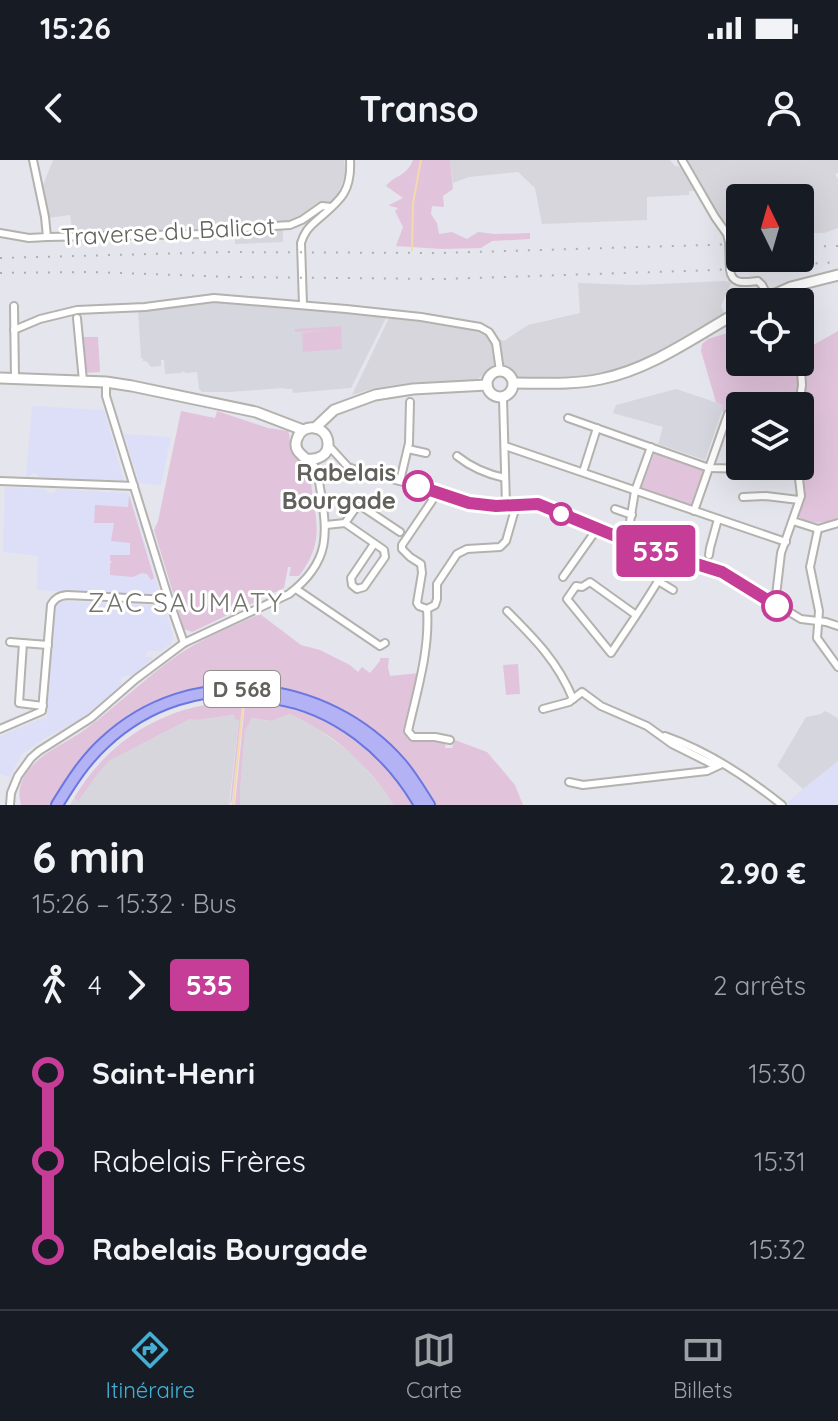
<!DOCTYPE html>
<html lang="fr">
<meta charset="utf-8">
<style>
:root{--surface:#171b24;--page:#20242c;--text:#f1f3f6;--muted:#9ea1a6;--line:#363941;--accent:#44afd3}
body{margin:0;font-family:Quicksand,sans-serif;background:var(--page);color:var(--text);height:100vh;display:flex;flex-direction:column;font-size:30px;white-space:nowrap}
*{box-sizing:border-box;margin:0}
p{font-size:26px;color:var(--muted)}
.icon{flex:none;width:44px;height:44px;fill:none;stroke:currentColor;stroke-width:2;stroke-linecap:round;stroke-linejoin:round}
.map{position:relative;height:645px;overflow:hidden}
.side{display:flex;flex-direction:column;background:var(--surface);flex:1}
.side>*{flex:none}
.badge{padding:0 16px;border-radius:6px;font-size:28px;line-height:52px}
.needle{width:52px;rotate:355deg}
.tools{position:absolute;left:726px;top:24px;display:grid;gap:16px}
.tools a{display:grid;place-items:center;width:88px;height:88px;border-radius:8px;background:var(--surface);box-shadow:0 8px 32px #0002;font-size:40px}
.map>.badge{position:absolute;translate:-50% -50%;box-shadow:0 0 0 4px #fff}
.legs{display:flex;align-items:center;gap:12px;height:88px;padding:0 32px;font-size:26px}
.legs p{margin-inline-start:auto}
.head{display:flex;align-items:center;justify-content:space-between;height:136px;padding:0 32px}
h1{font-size:44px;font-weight:700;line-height:60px}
ul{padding:0 32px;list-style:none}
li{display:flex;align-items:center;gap:28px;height:88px;font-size:30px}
li i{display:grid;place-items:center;width:12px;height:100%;margin:0 10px;background:currentColor}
li i::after{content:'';width:20px;height:20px;margin:-10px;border:6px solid;border-radius:50%;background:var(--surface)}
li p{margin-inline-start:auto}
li:first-child i{background:linear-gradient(#0000 50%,currentColor 0)}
li:last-child i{background:linear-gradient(currentColor 50%,#0000 0)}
.status{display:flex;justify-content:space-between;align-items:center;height:56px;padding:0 40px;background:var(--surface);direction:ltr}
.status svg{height:22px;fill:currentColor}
header{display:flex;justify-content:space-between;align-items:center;height:104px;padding:0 32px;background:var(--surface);font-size:36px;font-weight:700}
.dock{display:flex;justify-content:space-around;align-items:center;height:112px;border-top:2px solid var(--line);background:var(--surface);font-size:22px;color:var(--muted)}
.dock a{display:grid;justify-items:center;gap:4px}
.dock .active{color:var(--accent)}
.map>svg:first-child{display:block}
.commercial{fill:#dddff9}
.industrial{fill:#d7d6dc}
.education{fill:#d6d6df}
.green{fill:#e1c4dc}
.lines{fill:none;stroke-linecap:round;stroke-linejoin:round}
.stream{stroke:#f4d9ad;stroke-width:2}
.street-tunnel{stroke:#c4c4c9;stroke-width:6;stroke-dasharray:6 3;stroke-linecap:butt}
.street-casing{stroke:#b3b2ad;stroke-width:10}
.secondary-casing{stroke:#b4b2ac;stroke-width:13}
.primary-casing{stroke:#6b77e0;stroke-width:14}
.street{stroke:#fff;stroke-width:6}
.secondary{stroke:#fff;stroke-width:9}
.primary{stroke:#b3b2f5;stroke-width:10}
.rail{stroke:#afafae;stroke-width:2;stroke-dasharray:2 10;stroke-linecap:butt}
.street-bridge-casing{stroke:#b3b2ad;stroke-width:10;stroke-linecap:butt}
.street-bridge{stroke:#fff;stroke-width:6}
.line-1-casing{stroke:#fff;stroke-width:18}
.line-1{stroke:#c53d96;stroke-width:12}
.stop-1-dot{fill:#fff;stroke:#c53d96;stroke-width:4}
.labels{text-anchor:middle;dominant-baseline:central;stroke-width:6;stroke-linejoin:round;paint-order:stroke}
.shield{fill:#fff;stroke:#92908d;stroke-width:2}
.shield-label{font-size:22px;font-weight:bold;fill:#63615c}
.street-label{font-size:24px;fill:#63615c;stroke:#fff}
.stop-label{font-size:24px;font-weight:bold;fill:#63615c;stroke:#fff;text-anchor:end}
.neighbourhood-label{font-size:26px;letter-spacing:2px;fill:#75736e;stroke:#fff}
</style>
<div class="status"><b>15:26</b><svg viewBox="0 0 49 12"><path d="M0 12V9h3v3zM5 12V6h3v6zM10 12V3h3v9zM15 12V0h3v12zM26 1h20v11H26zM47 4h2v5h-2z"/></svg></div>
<header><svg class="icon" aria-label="back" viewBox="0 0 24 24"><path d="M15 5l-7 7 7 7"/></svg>Transo<svg class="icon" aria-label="person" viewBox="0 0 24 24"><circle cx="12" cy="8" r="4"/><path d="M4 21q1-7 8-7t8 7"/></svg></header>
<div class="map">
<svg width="838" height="645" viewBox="0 0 838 645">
<rect width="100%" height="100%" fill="#e5e5ed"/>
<g class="commercial">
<path d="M32,246L104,250L124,321L121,322L45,319L41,318L35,313H33L29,317H26Z"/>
<path d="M124,274L171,277L161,325L139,323Z"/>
<path d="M5,327L45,329L48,333H54L57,329L129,333L159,430L155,436L37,430L38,396L3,392Z"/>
<path d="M60,441L164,446L173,475L171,484L161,491H147L146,497H152V499L135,514L121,517V523H124L81,559L45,578L21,595L10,617L0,614V576L45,557L46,564L55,446Z"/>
<path d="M838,601V645H788L786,643Z"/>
</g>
<g class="industrial">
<path d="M53,0H344L346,13L338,33L331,42L296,66L283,69V82L235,84V71L225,72L215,77L74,80L70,55L48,58L42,28Z"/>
<path d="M450,0H670L675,6L683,7L697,31H689V35L647,37V60L542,64L535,28L518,12L469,17L453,23Z"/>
<path d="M684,0H838V13L835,14L838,19V68L824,73H800V38H740V68L723,64Z"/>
<path d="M725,121L731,123L721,146L725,156L633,204L598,215L518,218L506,206L496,205L476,220L408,223L375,228L352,235L389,158L470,168L504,181L528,165L580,153L578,123L636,125Z"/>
<path d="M290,554L313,565L355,596L389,636L393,645H240V632L245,571L252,558L271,561Z"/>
<path d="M235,555L239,559L229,645H70L74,638L78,640L97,615L109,601L190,559L197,560Z"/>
</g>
<g class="education">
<path d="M215,141L314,149L386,158L351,228L293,233L292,229H285L284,228L230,232H202L199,229L197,212L186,213L183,211L181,213L165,214L164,200H161V206L151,207L146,201H143V198H141L138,151L193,142Z"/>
<path d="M676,229L724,245L705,300L658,284L663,267L613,253L616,245Z"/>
<path d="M825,551L838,558V601L803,629L777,606L806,557L821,554Z"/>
</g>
<g class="green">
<path d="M413,0H450L453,29L443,36L444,47L432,46L431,54L437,63L439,74L452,72L467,79L478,72L495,74L530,73V79L492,81L481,88L442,89L396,86L403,67L395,51L398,48L390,46L389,45L403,38L386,26C396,14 406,17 413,0Z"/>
<path d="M341,166L342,189L303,192L302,173L328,170L295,172V169Z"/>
<path d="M740,169V202H799L797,246H740V272L735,256L722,251L723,245L716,242L701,191L702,184L708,179Z"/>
<path d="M838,171V359C826,363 810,365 799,357C798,348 802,340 802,330C801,315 800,306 800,291L804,289L800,283V259L805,255L800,249C805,230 807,211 801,192Z"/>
<path d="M83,177H98L100,212L84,213Z"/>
<path d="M181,251L215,258L217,251L268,268L288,271C291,278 289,283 291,290C294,299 302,303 308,308L306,322L311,323C316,362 325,382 299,416H289L291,407H288L284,428L192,472L184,469L154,370L158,361Z"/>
<path d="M655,292L703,308L704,310L691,346L641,328Z"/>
<path d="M129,335L154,418L151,420L147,414L142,413L133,417L110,415V404L112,401H110V395H130V383L111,381L114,363H94L95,345L128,347Z"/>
<path d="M260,454L301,485L320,490L350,505L358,512L362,507L370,513L380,501V498H389L388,507L390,516L419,513L407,572L413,581H418L419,578L446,581L445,588H452L455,580L487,592L515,625L523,645H435C421,624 409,603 391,586C325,523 223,504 142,549C130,556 117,563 106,573C83,593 65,619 50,645H21C17,630 21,618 32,606C47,589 69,582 87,568C118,545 146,517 178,495C203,478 232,467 260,454Z"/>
<path d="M518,504L520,534L506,535L503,505Z"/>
<path d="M243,542L232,640L230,645L239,560L235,559L234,555L197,560L190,559L109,601L97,615L78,641L74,638C102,590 149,555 205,545C217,543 230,543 243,542Z"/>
<path d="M245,542C317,546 380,580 415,645H393C389,635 381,627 375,619C349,588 326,571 290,554L271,561L252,558L245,571L240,632V645H235Z"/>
</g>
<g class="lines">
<g class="stream">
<path d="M412,90L413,43L421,0"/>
<path d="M233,645L243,544"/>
</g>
<path class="street-tunnel" d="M709,404V395"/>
<g class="street-casing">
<g id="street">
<path d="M682,0L715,57L727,74L729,82"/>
<path d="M0,73L29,78L47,77L45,57L33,0"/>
<path d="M47,77L203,74L227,69L290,65L302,60L322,46L331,47"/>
<path d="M730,110C732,126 746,122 758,121L762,125"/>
<path d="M303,145L301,83C304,73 308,68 316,61C339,41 352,33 350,0"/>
<path d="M14,146L15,218"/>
<path d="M77,158L83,221"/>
<path d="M14,170L40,159L77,150L145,147L214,138L346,149L421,157L480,167L489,172L496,183L500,211"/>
<path d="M106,222V236L169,440L184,483"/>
<path d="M503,238L506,346"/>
<path d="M799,246L802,225L800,194"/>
<path d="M568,258L709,308L798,310"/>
<path d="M328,285L348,307L356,310L431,329L469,343L496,346L538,344L642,387L722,412L801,459L826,462L838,466"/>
<path d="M505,286L786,382"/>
<path d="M408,289L426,293"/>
<path d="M457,296C472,308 486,314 505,318"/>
<path d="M583,312L597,268"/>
<path d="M0,321L134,326"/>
<path d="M400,321L409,283L410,242"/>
<path d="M743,337L766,336L799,340"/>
<path d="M615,349L632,355"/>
<path d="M694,351L728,254"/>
<path d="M793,361L818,369L838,363"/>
<path d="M345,363L357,346H361L400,372"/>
<path d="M326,365L345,363L384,390L385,397L364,427L357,429L352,425L351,418L374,384"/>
<path d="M629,368L635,331L651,287"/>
<path d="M818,369L810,407L819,451L817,478L838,507"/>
<path d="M709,395L710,388L718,359"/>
<path d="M563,417L597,369"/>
<path d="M658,421L673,430"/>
<path d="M296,429L380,486L385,483"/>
<path d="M775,444L781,393L801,336L798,310"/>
<path d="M427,449L419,446L417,443L422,413L421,404L410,397L402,389V385L438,332"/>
<path d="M507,451C535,479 558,502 573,539"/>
<path d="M636,455L590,422L582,427L576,426L567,439L611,493C632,461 655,430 672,396"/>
<path d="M10,482L48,485"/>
<path d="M23,483L19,543L43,546"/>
<path d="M543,549L569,542L582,532L601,546L647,566L672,584L710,603L722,604"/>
<path d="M0,569L42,551L51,445C55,438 59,436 67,435L169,440"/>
<path d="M665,576C708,591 747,617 782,645"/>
<path d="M450,580L435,577H413L408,571C417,531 430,490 427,449L435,445L437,439V424L457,394L467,389L500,387L506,381L516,346"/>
<path d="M569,622L583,625L707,611L722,604"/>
<path d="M10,645L11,633L18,616L31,598L39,591L91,558L136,519L184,483L289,434C336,398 326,367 318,315"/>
</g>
</g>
<g class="secondary-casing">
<g id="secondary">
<path d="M757,142L791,127L838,115"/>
<circle cx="500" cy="224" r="13"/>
<path d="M0,218L106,222L132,226L256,252L303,270"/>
<path d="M514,223C542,223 573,225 601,219C651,209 696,176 740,151"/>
<path d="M315,268L334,250L375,235L413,229L487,225"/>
<path d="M307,299C317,300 329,296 328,283C327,265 302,262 297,279C292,292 305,296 311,304C314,308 316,311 318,315"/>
</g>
</g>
<g class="primary-casing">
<g id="primary">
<path d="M229,536C243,536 258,536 273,538C336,547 389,591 420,645"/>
<path d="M57,645C71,622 85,600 105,582C191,502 326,518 401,604C412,617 420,631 429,645"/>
</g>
</g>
<use href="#street" class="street"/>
<use href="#secondary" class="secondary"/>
<use href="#primary" class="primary"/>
<g class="rail">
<path d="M800,87L838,86"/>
<path d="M0,98L224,92L440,93L740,84"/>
<path d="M0,113L92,112L233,117L443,119L715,110L838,102"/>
</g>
<g class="street-bridge-casing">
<g id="street-bridge">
<path d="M729,82L730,110"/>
<path d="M762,125L771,142"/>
</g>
</g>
<use href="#street-bridge" class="street-bridge"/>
</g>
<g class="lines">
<g class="line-1-casing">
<path id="line-1" d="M418,326L469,343L496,346L538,344L642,387L722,412L777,446"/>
</g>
<use href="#line-1" class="line-1"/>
</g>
<g class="stop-1-dot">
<circle cx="418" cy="326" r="14"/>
<circle cx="561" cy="354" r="10"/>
<circle cx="777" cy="446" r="14"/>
</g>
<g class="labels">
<rect class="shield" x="204" y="511" width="76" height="36" rx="6"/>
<g class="shield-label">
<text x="242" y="529">D 568</text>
</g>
<g class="street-label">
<text transform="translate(168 71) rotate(-3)">Traverse du Balicot</text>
</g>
<g class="stop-label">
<text x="396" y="312">Rabelais<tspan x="396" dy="28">Bourgade</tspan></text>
</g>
<g class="neighbourhood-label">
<text x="186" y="442">ZAC SAUMATY</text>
</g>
</g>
</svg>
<div class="tools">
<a><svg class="needle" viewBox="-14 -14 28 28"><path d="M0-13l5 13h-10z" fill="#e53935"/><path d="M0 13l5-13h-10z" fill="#9ea1a6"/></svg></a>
<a><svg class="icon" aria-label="locate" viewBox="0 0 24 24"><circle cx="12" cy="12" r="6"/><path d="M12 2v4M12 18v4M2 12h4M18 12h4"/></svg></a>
<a><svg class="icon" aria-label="layers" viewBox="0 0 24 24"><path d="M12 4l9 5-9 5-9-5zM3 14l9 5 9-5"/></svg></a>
</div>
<b class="badge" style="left:656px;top:391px;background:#c53d96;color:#fff">535</b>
</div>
<section class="side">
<div class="head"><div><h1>6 min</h1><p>15:26 – 15:32 · Bus</p></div><b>2.90 €</b></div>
<div class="legs"><svg class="icon" aria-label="walk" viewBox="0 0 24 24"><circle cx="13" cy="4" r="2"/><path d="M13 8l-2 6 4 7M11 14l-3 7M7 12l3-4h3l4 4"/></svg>4<svg class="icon" aria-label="forward" viewBox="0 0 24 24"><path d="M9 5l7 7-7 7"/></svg><b class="badge" style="background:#c53d96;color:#fff">535</b><p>2 arrêts</p></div>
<ul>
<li><i style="color:#c53d96"></i><b>Saint-Henri</b><p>15:30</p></li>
<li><i style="color:#c53d96"></i><span>Rabelais Frères</span><p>15:31</p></li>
<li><i style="color:#c53d96"></i><b>Rabelais Bourgade</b><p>15:32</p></li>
</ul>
</section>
<nav class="dock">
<a class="active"><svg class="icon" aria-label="directions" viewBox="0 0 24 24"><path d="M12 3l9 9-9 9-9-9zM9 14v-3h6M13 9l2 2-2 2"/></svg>Itinéraire</a>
<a><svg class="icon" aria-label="map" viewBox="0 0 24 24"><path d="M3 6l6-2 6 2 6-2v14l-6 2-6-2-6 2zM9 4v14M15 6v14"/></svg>Carte</a>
<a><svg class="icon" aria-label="tickets" viewBox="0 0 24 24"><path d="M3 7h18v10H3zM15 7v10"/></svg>Billets</a>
</nav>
